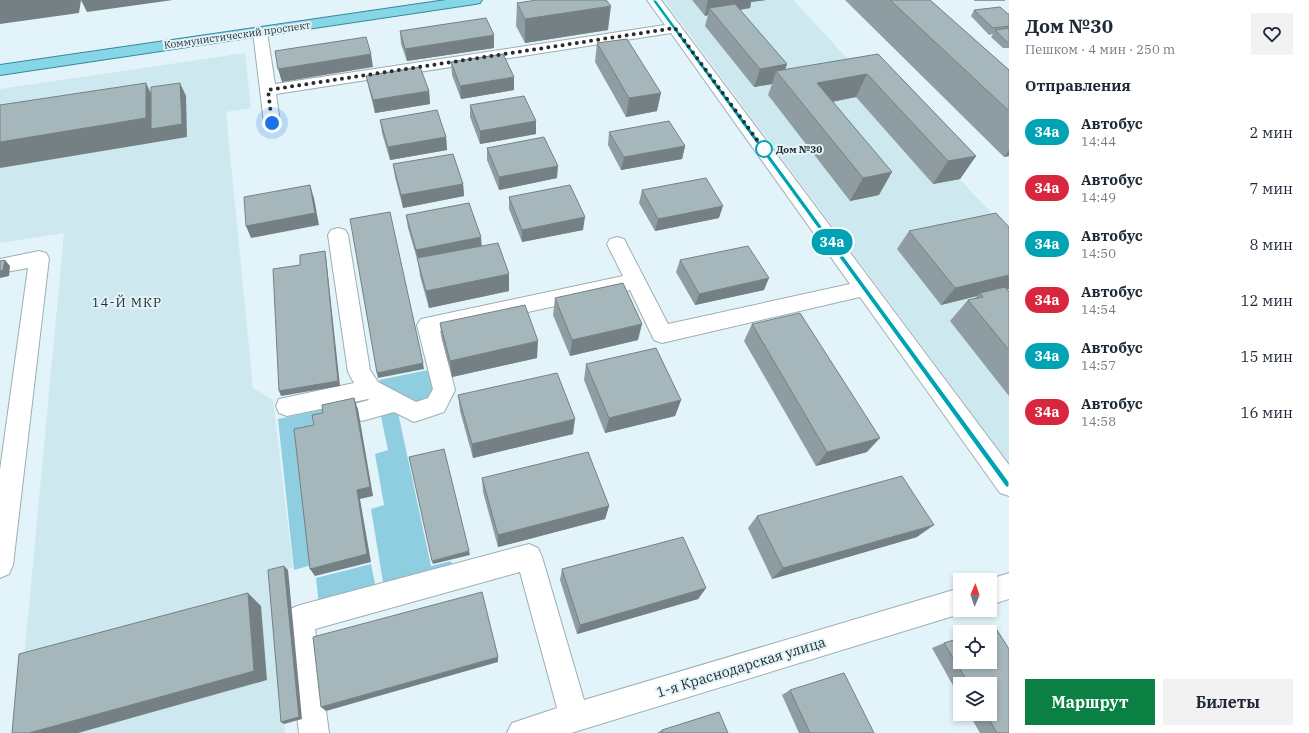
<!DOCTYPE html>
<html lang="ru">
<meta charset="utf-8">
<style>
:root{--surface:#fff;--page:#f2f2f3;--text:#1f2937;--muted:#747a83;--accent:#0b8043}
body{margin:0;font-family:"IBM Plex Serif",serif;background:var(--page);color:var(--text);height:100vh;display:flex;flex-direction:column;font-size:15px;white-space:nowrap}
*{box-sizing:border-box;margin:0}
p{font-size:13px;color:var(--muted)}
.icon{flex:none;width:22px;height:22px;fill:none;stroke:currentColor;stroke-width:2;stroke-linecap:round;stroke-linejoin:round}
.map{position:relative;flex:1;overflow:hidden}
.drawer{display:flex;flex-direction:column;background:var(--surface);width:300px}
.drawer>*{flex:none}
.badge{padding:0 8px;border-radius:13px;font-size:14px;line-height:26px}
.needle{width:26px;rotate:2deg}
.fabs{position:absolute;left:953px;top:573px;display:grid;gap:8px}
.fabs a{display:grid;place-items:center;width:44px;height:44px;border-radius:0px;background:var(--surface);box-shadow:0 2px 6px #0003;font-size:20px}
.you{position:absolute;width:20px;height:20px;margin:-10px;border:3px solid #fff;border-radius:50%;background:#1a73e8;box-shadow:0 0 0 6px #1a73e833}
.map>.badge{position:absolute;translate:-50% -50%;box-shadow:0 0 0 2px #fff}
h2{padding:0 16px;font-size:15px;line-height:36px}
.round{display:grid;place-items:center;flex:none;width:42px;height:42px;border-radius:0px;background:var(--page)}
.head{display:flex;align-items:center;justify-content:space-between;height:68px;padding:0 16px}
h1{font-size:19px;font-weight:700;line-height:30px}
.button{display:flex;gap:8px;margin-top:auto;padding:8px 16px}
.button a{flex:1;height:46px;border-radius:0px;background:var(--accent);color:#fff;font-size:16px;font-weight:700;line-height:46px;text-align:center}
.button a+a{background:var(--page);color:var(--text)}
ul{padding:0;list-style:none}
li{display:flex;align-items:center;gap:12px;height:56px;padding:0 16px}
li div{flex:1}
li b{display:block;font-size:15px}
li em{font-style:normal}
li .badge{min-width:44px;font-weight:700;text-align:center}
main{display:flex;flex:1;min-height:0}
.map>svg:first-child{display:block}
.built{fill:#cee8ef}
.green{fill:#8ecee0}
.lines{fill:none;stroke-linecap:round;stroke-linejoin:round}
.minor-casing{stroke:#9daeb3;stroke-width:2}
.major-casing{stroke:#32899d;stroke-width:2}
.minor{fill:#fff;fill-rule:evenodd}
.major{fill:#87d6e8;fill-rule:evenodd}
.wall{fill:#8f9da2}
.shaded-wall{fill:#748084}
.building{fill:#a6b7bc;stroke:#748084}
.line{fill:#00a3b4;stroke:#fff}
.walk{stroke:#282e30;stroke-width:4;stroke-dasharray:0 7.2}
.stop-dot{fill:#fff;stroke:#00a3b4;stroke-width:2}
.labels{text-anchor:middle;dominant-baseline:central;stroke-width:4;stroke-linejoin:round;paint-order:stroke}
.far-street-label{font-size:10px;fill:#282e30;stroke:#e2f4f9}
.far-stop-label{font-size:10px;font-weight:bold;fill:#282e30;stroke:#e2f4f9;text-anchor:start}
.neighbourhood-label{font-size:13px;letter-spacing:1px;fill:#282e30;stroke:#e2f4f9}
.near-street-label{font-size:14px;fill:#282e30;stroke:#e2f4f9}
</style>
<main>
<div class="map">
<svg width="1009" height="733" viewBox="0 0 1009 733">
<rect width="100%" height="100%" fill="#e2f4f9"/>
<g class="built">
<path d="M664,0H793L1009,232V463Z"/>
<path d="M245,53L251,108L226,112L253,388L273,400L293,568L271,573L285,733H17L64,233L0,243V89Z"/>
</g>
<g class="green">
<path d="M433,369L438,387L431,400L415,405L385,390L379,380Z"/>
<path d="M357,402L358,407L312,565L294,570L278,419Z"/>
<path d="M397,408L431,566L451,561L453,570L384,588L371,509L384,505L375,454L388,450L380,412Z"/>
<path d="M371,564L376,589L319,605L316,578Z"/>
</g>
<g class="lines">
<g class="minor-casing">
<g id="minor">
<path d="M647,0H661L1009,465V496L1000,493L860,297L662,343L654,340L630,290L440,331L455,390L444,412L414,422L394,412L362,421L354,418L351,411L354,404L369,400L368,399L287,416L279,413L276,406L279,399L354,383L348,372L328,235L331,230L338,228L345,230L348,235L370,370L378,382L416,402L428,398L433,389L417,325L421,319L623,276L607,244L610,239L617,237L624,239L668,324L850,284L671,33L276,94L280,123L278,127L272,128L266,127L264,123L253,32L255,29L260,28L265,29L267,32L275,84L665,25Z"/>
<path d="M39,251L46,253L49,258L13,565L9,574L0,578V470L28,268L0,273V259Z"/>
<path d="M529,544L538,548L542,557L584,700L960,588V610H970L960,614L571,733H507L512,723L557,708L520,572L315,629L329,733H299L286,619L290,609L300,605Z"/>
<path d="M1009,573V599L990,605V580H987Z"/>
</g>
</g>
<g class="major-casing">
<path id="major" d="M446,0H482L480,3L475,4L0,75V65Z"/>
</g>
<use href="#minor" class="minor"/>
<use href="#major" class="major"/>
</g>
<g class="wall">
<path d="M692,0H766L751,2L750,8L740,10L787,64L785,70L878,54L976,156L960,179L933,184L856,97L833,102L879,195L850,201L768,95L772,84L754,87L705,26L708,15L705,16Z"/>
<path d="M845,0H930L1009,70V156L1004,157Z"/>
<rect x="974" y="0" width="31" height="1"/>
<path d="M517,3L608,30L525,43L516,26Z"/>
<path d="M974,10L1009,14V48H1003L991,37L993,34L989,35L971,16Z"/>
<path d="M400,31L494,48L407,61L401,44Z"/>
<path d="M597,43L657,111L626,117L595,62Z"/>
<path d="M451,62L514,77V90L461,99L452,75Z"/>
<path d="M366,76L429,91L430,104L375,113L369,89Z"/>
<path d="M470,105L536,121V134L480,144L470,117Z"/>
<path d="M380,120L446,137L447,150L390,160L382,133Z"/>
<path d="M609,132L685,146L682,159L621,170L608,145Z"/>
<path d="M487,148L557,178L499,190L487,160Z"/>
<path d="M393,164L463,184L464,196L403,208L395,177Z"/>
<path d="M642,190L719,218L655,231L639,203Z"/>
<path d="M509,197L583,230L522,242L509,209Z"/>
<path d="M406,215L481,246L509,291L429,308L420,276L418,262L408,228Z"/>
<path d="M909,231L1009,291V396L950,321L968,300L975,298L977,296L941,305L897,249Z"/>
<path d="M680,260L764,290L695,305L676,272Z"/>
<path d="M555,298L638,340L570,356L553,315Z"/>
<path d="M440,323L537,358L452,377L442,340Z"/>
<path d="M752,324L867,452L816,466L744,341Z"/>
<path d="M586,364L681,400L675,416L605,433L584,380Z"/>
<path d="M458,395L573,434L473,458L460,411Z"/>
<path d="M482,478L609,506L605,519L498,547L483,492Z"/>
<path d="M757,516L917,537L772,579L748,528Z"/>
<path d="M562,569L706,588L698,599L577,634L560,580Z"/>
<path d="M995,627L1009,649V733H980L969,714H990V684H960V698L932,648L944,643L960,638V662H990V632H979Z"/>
<path d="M790,690L874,733H799L782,695Z"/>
<path d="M662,730L728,733H657Z"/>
</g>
<g class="shaded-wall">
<path d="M0,0H81L79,13L0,24Z"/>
<path d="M81,0H173L87,12Z"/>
<path d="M708,0H766L751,2L750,8L714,14L709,8L708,15L705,16Z"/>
<path d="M611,6L608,30L525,43V19Z"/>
<path d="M494,35V48L407,61L405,49Z"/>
<path d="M371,54L373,67L282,82L278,69Z"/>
<path d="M787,64L782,78L776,71L772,84L754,87L760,69Z"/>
<path d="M867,74L856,97L807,106L817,83Z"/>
<path d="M514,77V90L461,99L460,86Z"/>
<path d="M146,83L157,106L180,83L186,96L187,137L0,168V142Z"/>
<path d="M429,91L430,104L375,113L373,100Z"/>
<path d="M661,93L657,111L626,117L629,98Z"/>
<path d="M536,121V134L480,144V131Z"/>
<path d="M446,137L447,150L390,160L388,147Z"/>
<path d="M685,146L682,159L621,170L624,157Z"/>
<path d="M1009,150V156L1004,157Z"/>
<path d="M976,156L960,179L933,184L948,161Z"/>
<path d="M558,166L557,178L499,190V177Z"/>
<path d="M892,172L879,195L850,201L863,178Z"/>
<path d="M463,184L464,196L403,208L401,195Z"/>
<path d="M310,185L314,198L319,225L251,238L246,226Z"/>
<path d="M723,206L719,218L655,231L658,219Z"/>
<path d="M585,217L583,230L522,242V230Z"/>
<path d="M481,237L482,249L417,258L418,262L416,250Z"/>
<path d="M325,251L326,257L340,386L281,396L279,391Z"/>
<path d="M5,260L10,266L9,276L0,278V271Z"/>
<path d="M509,274V291L429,308L426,291Z"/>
<path d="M1009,275V289L982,295L980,293L977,296L941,305L955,288Z"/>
<path d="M769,278L764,290L695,305L699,294Z"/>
<path d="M642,324L638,340L570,356L572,340Z"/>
<path d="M538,341L537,358L452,377L450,361Z"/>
<path d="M423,363L424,369L378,378L377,373Z"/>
<path d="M354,398L358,409L373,496L360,499L371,562L315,576L310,569Z"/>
<path d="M681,400L675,416L605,433L609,418Z"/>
<path d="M575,419L573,434L473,458L472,444Z"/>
<path d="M880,438L867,452L816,466L827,452Z"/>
<path d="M609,506L605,519L498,547V535Z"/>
<path d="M934,525L917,537L772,579L783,568Z"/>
<path d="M469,551L470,555L433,564L432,561Z"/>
<path d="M284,566L288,570L302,719L284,724L281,722Z"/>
<path d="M706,588L698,599L577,634L580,625Z"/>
<path d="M248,593L261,606L267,680L78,733H29Z"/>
<path d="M498,657V662L326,711L321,707Z"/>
</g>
<g class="building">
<path d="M537,0H606L611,6L525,19L517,3Z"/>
<path d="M890,0H930L1009,70V111Z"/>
<path d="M735,4L787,64L760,69L709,8Z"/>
<path d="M1000,7L1008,14H1009V26L993,28L974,10Z"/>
<path d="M486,18L494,35L405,49L400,31Z"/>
<path d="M1009,28V42H1007L995,30Z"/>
<path d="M366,37L371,54L278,69L275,51Z"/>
<path d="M627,39L661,93L629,98L597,43Z"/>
<path d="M503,54L514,77L460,86L451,62Z"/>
<path d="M878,54L976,156L948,161L867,74L817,83L892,172L863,178L776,71Z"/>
<path d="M420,67L429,91L373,100L366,76Z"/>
<path d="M146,83V118L0,142V105Z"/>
<path d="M180,83L182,124L151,129V87Z"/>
<path d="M524,96L536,121L480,131L470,105Z"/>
<path d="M437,110L446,137L388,147L380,120Z"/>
<path d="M669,121L685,146L624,157L609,132Z"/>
<path d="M544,137L558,166L499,177L487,148Z"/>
<path d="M453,154L463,184L401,195L393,164Z"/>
<path d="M706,178L723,206L658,219L642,190Z"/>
<path d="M310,185L315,213L246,226L244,197Z"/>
<path d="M570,185L585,217L522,230L509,197Z"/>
<path d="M469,203L481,237L416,250L406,215Z"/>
<path d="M390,212L423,363L377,373L350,219Z"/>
<path d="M996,213L1009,227V275L955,288L909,231Z"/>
<path d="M498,243L509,274L426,291L417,258Z"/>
<path d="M748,246L769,278L699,294L680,260Z"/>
<path d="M325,251L338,381L279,391L273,269L300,265V255Z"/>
<path d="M5,260L3,270L0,271V261Z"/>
<path d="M623,283L642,324L572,340L555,298Z"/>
<path d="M1005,287L1008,291H1009V350L968,300L983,297L980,293Z"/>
<path d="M525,305L538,341L450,361L440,323Z"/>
<path d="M800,313L880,438L827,452L752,324Z"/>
<path d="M656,348L681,400L609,418L586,364Z"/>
<path d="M557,373L575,419L472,444L458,395Z"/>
<path d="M354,398L370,487L357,490L367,554L310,569L294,429L314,425L312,415L323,413L322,405Z"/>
<path d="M444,449L469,551L432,561L409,457Z"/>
<path d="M588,452L609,506L498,535L482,478Z"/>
<path d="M902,476L934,525L783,568L757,516Z"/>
<path d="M683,537L706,588L580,625L562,569Z"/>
<path d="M284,566L299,717L281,722L268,570Z"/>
<path d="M482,592L498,657L321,707L313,637Z"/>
<path d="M248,593L254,671L29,733H12L19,654Z"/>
<path d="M995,627L1009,649V733H997L986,714H990V684H969L944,643L960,638V662H990V632H979Z"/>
<path d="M844,673L874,733H810L790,690Z"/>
<path d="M719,712L728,733H663L662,730Z"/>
</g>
<path class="line" d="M652,0H656L1009,482V487H1006Z"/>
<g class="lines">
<path class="walk" d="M272,123L268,90L675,28L766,152L764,149"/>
</g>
<circle class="stop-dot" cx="764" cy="149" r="8"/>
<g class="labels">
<g class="far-street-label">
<text transform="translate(237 35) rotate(-8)">Коммунистический проспект</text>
</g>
<g class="far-stop-label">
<text x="776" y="149">Дом №30</text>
</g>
<g class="neighbourhood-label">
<text x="127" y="302">14-Й МКР</text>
</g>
<g class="near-street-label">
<text transform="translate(741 667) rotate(-17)">1-я Краснодарская улица</text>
</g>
</g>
</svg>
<div class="fabs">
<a><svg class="needle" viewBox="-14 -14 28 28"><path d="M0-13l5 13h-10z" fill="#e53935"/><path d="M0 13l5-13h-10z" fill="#747a83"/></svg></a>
<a><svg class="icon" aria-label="locate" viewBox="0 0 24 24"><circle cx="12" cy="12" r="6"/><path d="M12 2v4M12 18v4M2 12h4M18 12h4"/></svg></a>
<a><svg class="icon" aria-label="layers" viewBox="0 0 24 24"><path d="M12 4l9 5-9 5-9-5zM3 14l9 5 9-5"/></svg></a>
</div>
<div class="you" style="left:272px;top:123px"></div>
<b class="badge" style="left:832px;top:242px;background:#00a3b4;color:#fff">34а</b>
</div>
<section class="drawer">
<div class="head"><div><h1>Дом №30</h1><p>Пешком · 4 мин · 250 m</p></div><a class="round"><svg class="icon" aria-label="heart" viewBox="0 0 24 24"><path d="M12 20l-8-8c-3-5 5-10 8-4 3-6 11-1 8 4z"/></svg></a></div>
<h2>Отправления</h2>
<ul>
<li><span class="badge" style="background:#00a3b4;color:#fff">34а</span><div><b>Автобус</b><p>14:44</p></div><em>2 мин</em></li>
<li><span class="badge" style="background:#d7263d;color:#fff">34a</span><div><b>Автобус</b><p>14:49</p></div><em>7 мин</em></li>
<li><span class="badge" style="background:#00a3b4;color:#fff">34а</span><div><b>Автобус</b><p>14:50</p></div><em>8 мин</em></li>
<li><span class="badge" style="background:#d7263d;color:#fff">34a</span><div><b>Автобус</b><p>14:54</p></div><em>12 мин</em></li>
<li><span class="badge" style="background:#00a3b4;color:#fff">34а</span><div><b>Автобус</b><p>14:57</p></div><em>15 мин</em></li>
<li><span class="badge" style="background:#d7263d;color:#fff">34a</span><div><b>Автобус</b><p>14:58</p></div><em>16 мин</em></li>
</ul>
<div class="button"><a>Маршрут</a><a>Билеты</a></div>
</section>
</main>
